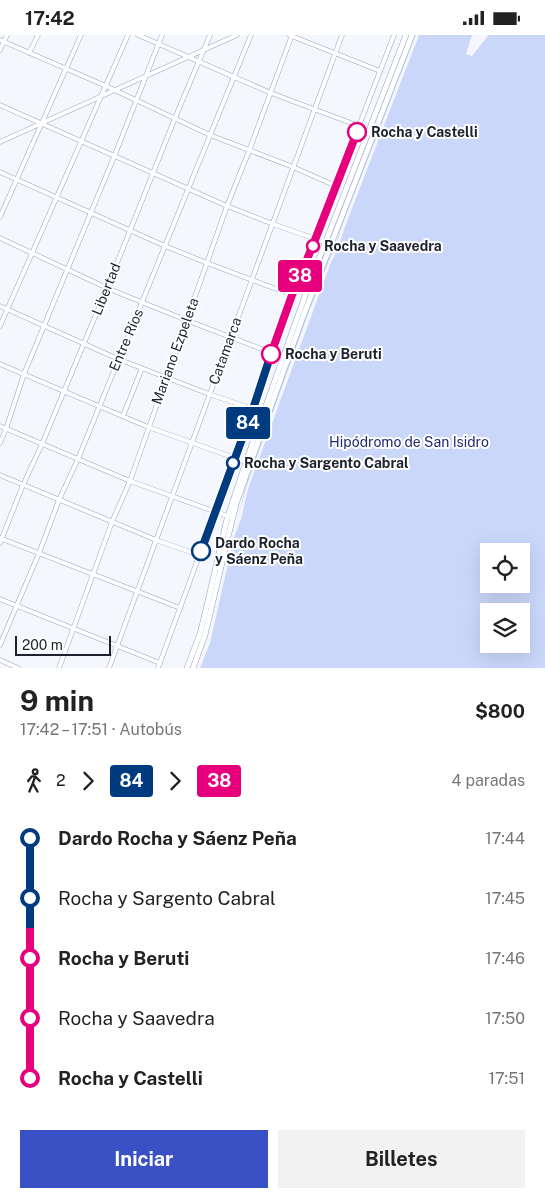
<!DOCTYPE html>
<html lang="es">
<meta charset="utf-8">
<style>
:root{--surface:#fff;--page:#f2f2f2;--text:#222;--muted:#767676;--accent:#3951c4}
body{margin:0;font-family:"Public Sans",sans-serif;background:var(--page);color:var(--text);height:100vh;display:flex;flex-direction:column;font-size:19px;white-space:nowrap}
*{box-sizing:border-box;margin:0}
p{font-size:16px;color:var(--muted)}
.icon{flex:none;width:28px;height:28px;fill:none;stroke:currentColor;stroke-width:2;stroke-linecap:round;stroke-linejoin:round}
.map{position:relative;height:633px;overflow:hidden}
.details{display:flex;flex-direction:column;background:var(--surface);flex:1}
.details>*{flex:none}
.badge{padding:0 10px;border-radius:4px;font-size:18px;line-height:32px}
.controls{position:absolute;left:480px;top:508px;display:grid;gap:10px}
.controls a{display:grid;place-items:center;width:50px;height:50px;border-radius:0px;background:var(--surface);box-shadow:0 5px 20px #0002;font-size:25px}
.scale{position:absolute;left:15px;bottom:12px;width:96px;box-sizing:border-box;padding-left:5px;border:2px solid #1d222e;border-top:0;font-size:14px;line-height:18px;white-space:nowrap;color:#1d222e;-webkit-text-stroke:4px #fff;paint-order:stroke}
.map>.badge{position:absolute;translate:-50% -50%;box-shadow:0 0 0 2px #fff}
.legs{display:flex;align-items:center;gap:8px;height:55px;padding:0 20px;font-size:16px}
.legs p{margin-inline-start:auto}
.summary{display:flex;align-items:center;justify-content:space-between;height:85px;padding:0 20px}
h1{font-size:28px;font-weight:700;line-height:38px}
.action{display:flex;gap:10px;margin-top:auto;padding:10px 20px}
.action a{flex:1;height:58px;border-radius:0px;background:var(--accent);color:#fff;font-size:20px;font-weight:700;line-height:58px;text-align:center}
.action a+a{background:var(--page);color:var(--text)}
ul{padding:0 20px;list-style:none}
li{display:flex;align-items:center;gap:18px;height:60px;font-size:19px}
li i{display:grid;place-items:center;width:8px;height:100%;margin:0 6px;background:currentColor}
li i::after{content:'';width:12px;height:12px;margin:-6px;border:4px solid;border-radius:50%;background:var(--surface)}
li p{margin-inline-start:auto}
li:first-child i{background:linear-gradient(#0000 50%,currentColor 0)}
li:last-child i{background:linear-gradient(currentColor 50%,#0000 0)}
.status{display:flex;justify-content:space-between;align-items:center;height:35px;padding:0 25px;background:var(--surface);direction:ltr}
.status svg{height:14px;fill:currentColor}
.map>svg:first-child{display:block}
.green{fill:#cad7fa;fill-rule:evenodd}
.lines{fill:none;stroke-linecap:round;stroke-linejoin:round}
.street-casing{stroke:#96a2c3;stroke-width:5}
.secondary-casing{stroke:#96a2c3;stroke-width:6}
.street{stroke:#fff;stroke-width:4}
.secondary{stroke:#fff;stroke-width:5}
.line-1-casing{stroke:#fff;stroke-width:11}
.line-2-casing{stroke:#fff;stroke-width:11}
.line-1{stroke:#003b80;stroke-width:8}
.line-2{stroke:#e6007e;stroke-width:8}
.stop-2-dot{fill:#fff;stroke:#e6007e;stroke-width:2.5}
.stop-1-dot{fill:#fff;stroke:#003b80;stroke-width:2.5}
.labels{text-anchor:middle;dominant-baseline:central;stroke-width:4;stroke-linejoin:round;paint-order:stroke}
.stop-label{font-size:14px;font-weight:bold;fill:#1d222e;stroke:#fff;text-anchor:start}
.street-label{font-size:14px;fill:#1d222e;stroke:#fff}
.park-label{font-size:14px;fill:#1d2c71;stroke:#fff}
</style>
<div class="status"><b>17:42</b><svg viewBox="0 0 49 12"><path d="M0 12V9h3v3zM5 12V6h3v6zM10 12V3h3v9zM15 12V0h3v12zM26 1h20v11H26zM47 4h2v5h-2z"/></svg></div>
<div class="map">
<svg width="545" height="633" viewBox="0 0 545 633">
<rect width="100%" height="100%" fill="#f5f7fe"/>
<g class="green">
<path d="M415,0H416L341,194L337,209H336L340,194Z"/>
<path d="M419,0H472L466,19L472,21L487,2L488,0H545V633H200L210,608L234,502L241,484L248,454L331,227L338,214L344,194ZM489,516H521V549H489ZM489,576H521V609H489Z"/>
<path d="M335,212L336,213L335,214L329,226L307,282L247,450L238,483L246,449L306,281L328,225Z"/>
</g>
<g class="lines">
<g class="street-casing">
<g id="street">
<path d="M138,0L271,58L359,91"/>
<path d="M289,0L380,36"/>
<path d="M0,5L106,51L210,100L293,132L336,151"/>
<path d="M0,15L7,0"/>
<path d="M29,18L38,0"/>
<path d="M0,70L227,171L273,189L327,208"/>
<path d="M0,107L237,0"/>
<path d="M0,137L165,211L207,228L292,260"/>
<path d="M0,182L81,0"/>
<path d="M0,203L107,253L186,285L272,318"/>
<path d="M0,271L118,324L209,359L253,374"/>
<path d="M0,291L128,0"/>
<path d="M0,329L148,392L235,423"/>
<path d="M123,381L142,333"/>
<path d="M0,391L130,446L230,482"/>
<path d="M0,408L6,394L24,339L114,122L162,0"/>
<path d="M0,440L156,505L199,520"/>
<path d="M0,503L180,573"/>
<path d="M0,508L23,450L42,409L107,253L175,83L210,0"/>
<path d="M0,564L160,628"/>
<path d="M0,610L39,518L59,465L78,424L251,0"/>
<path d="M0,625L18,633"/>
<path d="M59,633L112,487L130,446L227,171L249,116L292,0"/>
<path d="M109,633L342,0"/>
<path d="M158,633L253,374L292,260L313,210L394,0"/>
</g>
</g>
<g class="secondary-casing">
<g id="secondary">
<path d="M187,633L200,599L204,583L227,484L248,421L310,247L406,0"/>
<path d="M193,633L205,600L229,498L237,466L304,279L412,0"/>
</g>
</g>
<use href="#street" class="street"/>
<use href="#secondary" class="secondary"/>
</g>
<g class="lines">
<g class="line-1-casing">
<path id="line-1" d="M201,516L253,374L271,319"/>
</g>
<g class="line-2-casing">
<path id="line-2" d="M271,319L292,260L313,210L357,97"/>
</g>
<use href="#line-1" class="line-1"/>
<use href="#line-2" class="line-2"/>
</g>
<g class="stop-2-dot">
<circle cx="357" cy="97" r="9"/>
<circle cx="313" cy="211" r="6"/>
<circle cx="271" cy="319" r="9"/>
</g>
<g class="stop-1-dot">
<circle cx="233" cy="428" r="6"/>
<circle cx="201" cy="516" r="9"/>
</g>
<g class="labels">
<g class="stop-label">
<text x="371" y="97">Rocha y Castelli</text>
<text x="324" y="211">Rocha y Saavedra</text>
<text x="285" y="319">Rocha y Beruti</text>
<text x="244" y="428">Rocha y Sargento Cabral</text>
<text x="215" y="508">Dardo Rocha<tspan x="215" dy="16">y Sáenz Peña</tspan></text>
</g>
<g class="street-label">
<text transform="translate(106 254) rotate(-68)">Libertad</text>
<text transform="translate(126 305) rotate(-67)">Entre Ríos</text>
<text transform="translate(175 316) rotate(-70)">Mariano Ezpeleta</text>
<text transform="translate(225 316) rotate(-70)">Catamarca</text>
</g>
<g class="park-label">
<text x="409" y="407">Hipódromo de San Isidro</text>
</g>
</g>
</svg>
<div class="controls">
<a><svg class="icon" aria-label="locate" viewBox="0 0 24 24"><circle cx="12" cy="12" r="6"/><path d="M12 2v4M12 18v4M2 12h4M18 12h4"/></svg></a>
<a><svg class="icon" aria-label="layers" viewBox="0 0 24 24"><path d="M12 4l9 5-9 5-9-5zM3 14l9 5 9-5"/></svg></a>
</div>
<div class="scale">200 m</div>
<b class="badge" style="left:248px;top:388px;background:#003b80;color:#fff">84</b>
<b class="badge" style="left:300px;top:241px;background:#e6007e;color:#fff">38</b>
</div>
<section class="details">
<div class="summary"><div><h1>9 min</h1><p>17:42 – 17:51 · Autobús</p></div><b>$800</b></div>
<div class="legs"><svg class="icon" aria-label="walk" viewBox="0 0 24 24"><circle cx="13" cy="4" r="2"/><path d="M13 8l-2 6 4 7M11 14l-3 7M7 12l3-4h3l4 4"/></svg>2<svg class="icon" aria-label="forward" viewBox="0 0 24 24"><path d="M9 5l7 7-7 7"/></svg><b class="badge" style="background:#003b80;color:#fff">84</b><svg class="icon" aria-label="forward" viewBox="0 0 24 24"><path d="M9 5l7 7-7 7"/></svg><b class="badge" style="background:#e6007e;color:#fff">38</b><p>4 paradas</p></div>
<ul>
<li><i style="color:#003b80"></i><b>Dardo Rocha y Sáenz Peña</b><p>17:44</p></li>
<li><i style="color:#003b80"></i><span>Rocha y Sargento Cabral</span><p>17:45</p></li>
<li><i style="color:#e6007e"></i><b>Rocha y Beruti</b><p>17:46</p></li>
<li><i style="color:#e6007e"></i><span>Rocha y Saavedra</span><p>17:50</p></li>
<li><i style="color:#e6007e"></i><b>Rocha y Castelli</b><p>17:51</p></li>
</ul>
<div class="action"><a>Iniciar</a><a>Billetes</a></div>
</section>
